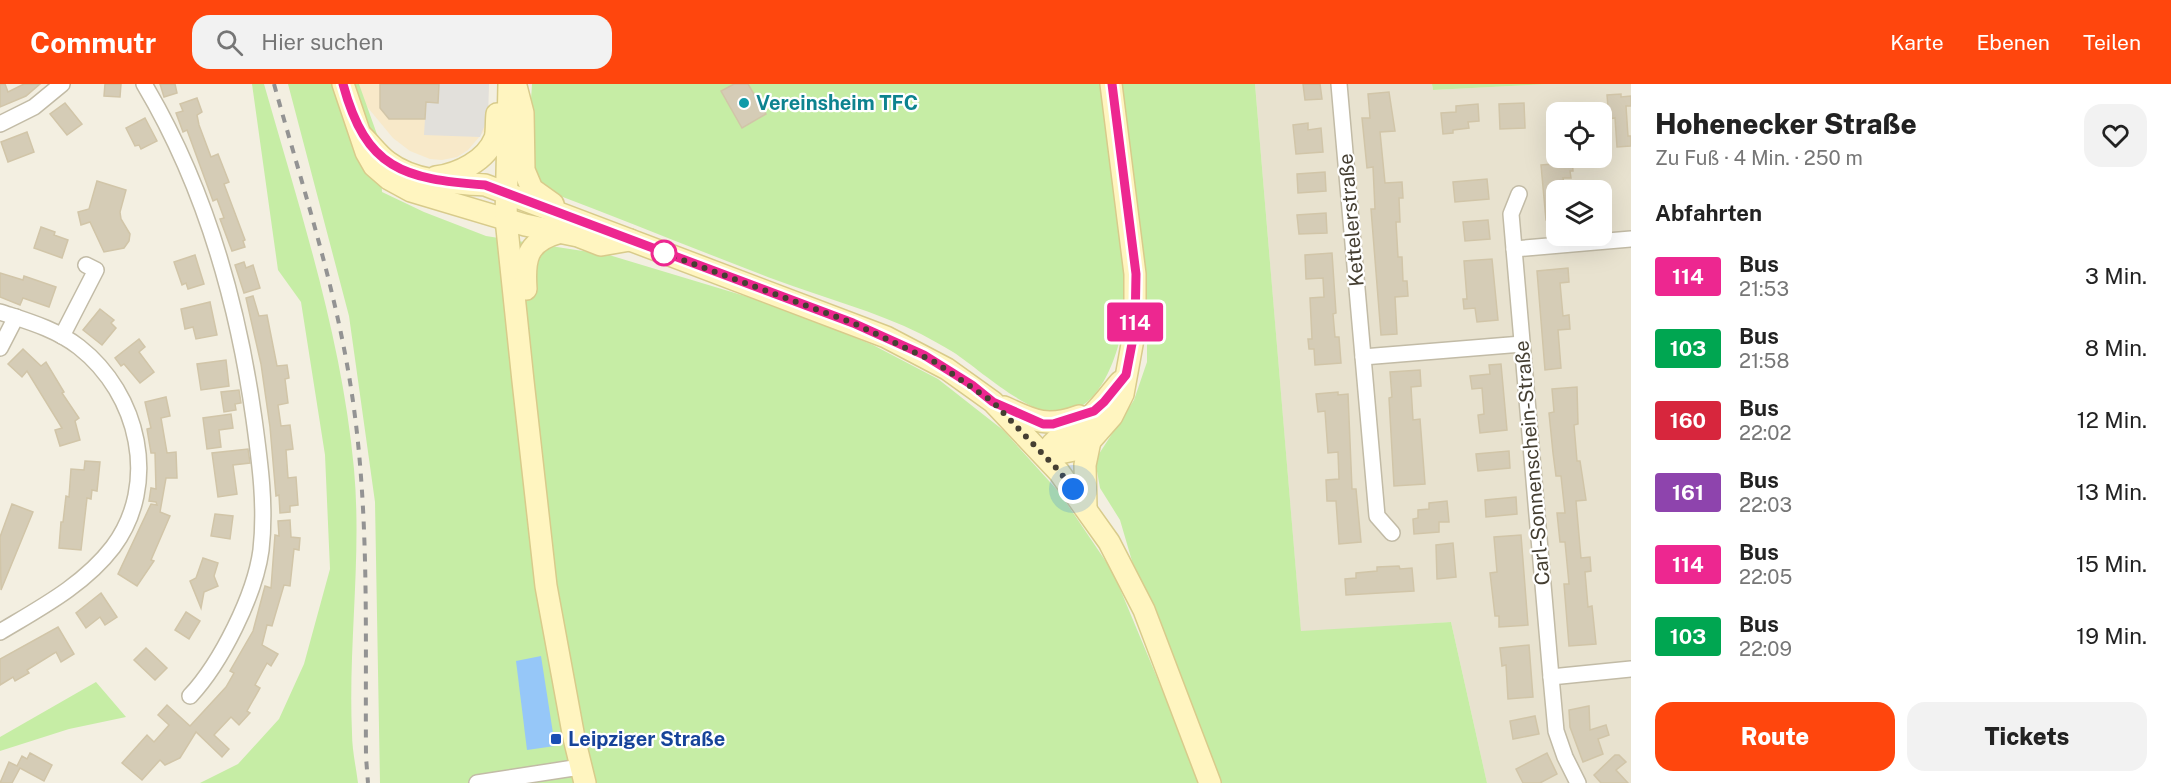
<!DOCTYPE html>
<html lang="de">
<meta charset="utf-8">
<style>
:root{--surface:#fff;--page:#f2f2f2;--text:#222;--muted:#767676;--accent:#ff460d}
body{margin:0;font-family:"Public Sans",sans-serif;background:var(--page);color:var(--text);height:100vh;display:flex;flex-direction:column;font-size:22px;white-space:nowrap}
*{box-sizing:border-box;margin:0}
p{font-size:20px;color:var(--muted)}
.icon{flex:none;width:33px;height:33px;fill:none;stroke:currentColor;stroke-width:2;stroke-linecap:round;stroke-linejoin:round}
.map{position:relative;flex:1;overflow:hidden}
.panel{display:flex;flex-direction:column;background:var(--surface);width:540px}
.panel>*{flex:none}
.badge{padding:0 12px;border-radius:4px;font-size:21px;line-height:39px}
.buttons{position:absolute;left:1546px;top:18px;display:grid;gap:12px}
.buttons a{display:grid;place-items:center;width:66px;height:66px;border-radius:12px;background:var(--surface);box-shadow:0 6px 24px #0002;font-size:30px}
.you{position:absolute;width:30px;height:30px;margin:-15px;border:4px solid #fff;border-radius:50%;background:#1a73e8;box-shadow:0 0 0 9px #1a73e833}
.map>.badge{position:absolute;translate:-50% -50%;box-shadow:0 0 0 3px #fff}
h2{padding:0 24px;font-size:22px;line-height:54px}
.round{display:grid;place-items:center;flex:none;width:63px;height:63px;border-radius:18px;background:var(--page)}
.head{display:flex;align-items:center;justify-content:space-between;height:102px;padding:0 24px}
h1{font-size:28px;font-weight:800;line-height:45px}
.cta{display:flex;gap:12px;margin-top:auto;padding:12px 24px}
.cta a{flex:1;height:69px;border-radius:18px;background:var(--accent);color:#fff;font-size:24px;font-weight:800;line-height:69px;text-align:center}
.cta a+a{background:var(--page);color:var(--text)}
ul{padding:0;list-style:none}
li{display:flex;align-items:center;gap:18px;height:72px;padding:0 24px}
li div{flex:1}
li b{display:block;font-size:22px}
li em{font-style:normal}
li .badge{min-width:66px;font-weight:700;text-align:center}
header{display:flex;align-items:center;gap:36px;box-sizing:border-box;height:84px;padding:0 30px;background:var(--accent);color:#fff}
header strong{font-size:28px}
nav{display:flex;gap:33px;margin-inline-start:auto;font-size:21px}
.search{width:420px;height:54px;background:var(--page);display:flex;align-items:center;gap:15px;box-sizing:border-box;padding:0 21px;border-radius:18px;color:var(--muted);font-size:22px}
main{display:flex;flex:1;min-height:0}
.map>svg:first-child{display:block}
.residential{fill:#e8e2cf;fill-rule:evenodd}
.commercial{fill:#f8e9c9}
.green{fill:#c6eda5}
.parking{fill:#e2e0db}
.water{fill:#96c7f8}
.building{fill:#d5ccb6;stroke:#d1c5a8;stroke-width:1.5}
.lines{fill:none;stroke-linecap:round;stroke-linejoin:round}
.street-casing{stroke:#c2bba6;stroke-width:18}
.secondary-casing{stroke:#d8cb8b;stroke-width:24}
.street{stroke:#fff;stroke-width:15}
.secondary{stroke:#fff5c0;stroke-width:21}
.rail{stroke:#939393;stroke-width:4;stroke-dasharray:8 8;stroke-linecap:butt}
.line-casing{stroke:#fff;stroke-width:14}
.line{stroke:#ed2790;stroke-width:9}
.walk{stroke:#453f32;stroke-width:6;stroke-dasharray:0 10.8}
.culture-dot{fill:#0f9aa8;stroke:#fff;stroke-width:2}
.stop-dot{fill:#fff;stroke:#ed2790;stroke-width:3}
.transit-dot{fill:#1a4fb4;stroke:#fff;stroke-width:2}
.labels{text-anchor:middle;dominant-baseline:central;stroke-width:4.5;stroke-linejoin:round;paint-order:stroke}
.culture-label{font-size:20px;font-weight:bold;fill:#0d838f;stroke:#fff;text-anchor:start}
.street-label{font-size:20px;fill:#453f32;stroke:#fff}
.transit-label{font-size:20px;font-weight:bold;fill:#164399;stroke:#fff;text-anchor:start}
</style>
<header>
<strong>Commutr</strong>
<div class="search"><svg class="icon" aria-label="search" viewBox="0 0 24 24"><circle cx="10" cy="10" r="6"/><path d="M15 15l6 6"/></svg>Hier suchen</div>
<nav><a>Karte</a><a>Ebenen</a><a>Teilen</a></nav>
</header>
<main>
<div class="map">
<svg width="1631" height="699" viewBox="0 0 1631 699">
<rect width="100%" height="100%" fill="#f3efe1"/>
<path class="residential" d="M1255,0H1432L1433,6L1548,0H1631V699H1487L1451,538L1301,548ZM1557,28H1602V74H1557ZM1557,106H1602V152H1557Z"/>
<path class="commercial" d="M359,0H489L485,46L468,66L457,73L442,76L430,75L410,67L393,54L364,19Z"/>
<g class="green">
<path d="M252,0H264C300,126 342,254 354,385C362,473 348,561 352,649C352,666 356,683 358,699H200L238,680L279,635L304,580L330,485L325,371L301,218L278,186Z"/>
<path d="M288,0H359L379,56L382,108L424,128L486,152L609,171L775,221L873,261L938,295L1003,346L1059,408L1113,488L1201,699H380L375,418L349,232Z"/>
<path d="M532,0H1255L1301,547L1451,538L1487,699H1221L1155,529L1132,477L1120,436L1100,404L1095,376L1134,316L1147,278V241H1123C1117,274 1099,329 1058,329C1027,330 979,285 953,268C943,262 932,256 921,250C875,227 824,214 776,196C702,168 629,138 555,110C550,107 543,103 539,99C522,79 531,25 532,0Z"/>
<path d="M1432,0H1548L1433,6Z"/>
<path d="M96,598L126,633L69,645L0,667V653Z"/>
</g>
<path class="parking" d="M439,0H489L488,33L480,53L424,51L426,18Z"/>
<path class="water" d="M541,572L555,662L527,666L516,577Z"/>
<g class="building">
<path d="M0,0H5L8,8L24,0H40L26,12L0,23Z"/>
<path d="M105,0H121L120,13L104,12Z"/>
<path d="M160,0H175L177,9L164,13Z"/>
<path d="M380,0H439L438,19L426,18L425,35H389L380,24Z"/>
<path d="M734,0H748L766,30L742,44L721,7Z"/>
<path d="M1303,0H1320L1322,15L1305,16Z"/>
<path d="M1389,8L1395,47L1380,48L1385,99L1402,98L1403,114H1399L1400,138H1396L1398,173H1402L1403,197H1407L1408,212L1395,213L1397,250L1381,251L1371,125H1375L1373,83L1367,84L1362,34H1370L1368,10Z"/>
<path d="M1621,10V13L1631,12V22H1626L1628,52H1631V62L1617,63L1615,34L1609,35L1607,11Z"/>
<path d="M197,14L202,28L197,31L199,41L211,73L218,70L229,98L224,100L245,156L243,157L245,163L232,167L220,135L224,134L217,115L213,117L187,46L183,48L176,29L183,27L180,20Z"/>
<path d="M65,19L82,40L67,51L50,30Z"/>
<path d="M1524,19L1525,44L1500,45L1499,20Z"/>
<path d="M1478,20L1479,37L1468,38L1469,44L1453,46V49L1443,50L1441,29L1456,28V22Z"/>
<path d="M145,34L157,57L141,65L139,61L135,62L126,44Z"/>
<path d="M1308,39V46L1321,44L1323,68L1296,70L1293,41Z"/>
<path d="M27,48L34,68L8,78L1,58Z"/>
<path d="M1552,74H1572L1573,87H1570L1571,94H1563L1564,100L1557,101V135L1546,136L1541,81L1553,80Z"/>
<path d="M1325,88L1326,107L1298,109L1297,90Z"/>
<path d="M1487,95L1489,115L1455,118L1453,98Z"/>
<path d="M97,97L126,106L120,128L121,135L130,150L129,157L124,164L104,168L90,138L81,141L78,128L89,125Z"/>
<path d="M1326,129L1327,149L1299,150L1297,131Z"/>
<path d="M1488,136L1490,155L1465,157L1463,138Z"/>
<path d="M41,143L55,148L54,151L68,156L62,174L34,164Z"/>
<path d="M1332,169L1336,229L1333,230L1335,253H1339L1341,279L1315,281L1314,265H1309L1308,255H1312L1310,214L1324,213L1323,194L1306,195L1305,171Z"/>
<path d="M195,171L204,200L188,205L186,199L182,201L174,178Z"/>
<path d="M1492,175L1498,236L1477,238L1475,224L1464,225L1463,215H1467L1464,177Z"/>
<path d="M244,178L246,184L253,181L260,204L244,209L235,181Z"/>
<path d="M1568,184L1569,198L1560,199L1563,232L1569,231L1570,245L1558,246L1561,284L1545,286L1537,187Z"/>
<path d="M0,189L23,196L24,192L56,203L49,223L23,214L20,221L0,213Z"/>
<path d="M253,212L259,232L267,231L277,282L287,281L289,294L285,295L288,319L278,321L281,342L290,341L293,365L286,366L288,394L296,393L298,421L290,422V428L280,429L279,411L276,412L270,343L261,280L246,214Z"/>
<path d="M210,218L217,251L196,255L193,243L185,245L181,225Z"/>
<path d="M100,225L114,236L111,239L116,244L102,261L83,246Z"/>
<path d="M139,255L145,263L139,268L154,288L140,299L124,280L121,282L115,274Z"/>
<path d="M23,265L41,282L46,278L64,308L62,309L79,334L75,337L80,356L60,362L55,346L62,344L27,287L22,293L8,280Z"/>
<path d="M226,276L229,302L201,306L197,280Z"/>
<path d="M1501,280L1507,346L1480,349L1478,331L1484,330L1482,304L1472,305L1470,292L1490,290L1489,281Z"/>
<path d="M1420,286L1421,302L1411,303L1413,336L1420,335L1425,400L1394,402L1389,314L1392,313L1390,288Z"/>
<path d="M1577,303L1578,340L1574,341L1577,377H1580L1586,416L1576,417L1581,474L1590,473L1591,487L1585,488L1588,523L1592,522L1596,560L1569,562L1564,500H1569L1565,458H1560L1557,429H1565L1561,392H1556L1553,369L1549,329L1554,328L1552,305Z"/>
<path d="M239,306L241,319L235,320L236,326L224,328L221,308Z"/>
<path d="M1338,308V311L1348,310L1352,405H1356L1361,458L1339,460L1336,417H1327L1326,396L1339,395L1338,368L1328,369L1325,327L1318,328L1316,310Z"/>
<path d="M166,313L170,332L161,334L167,369L176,368L177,394H166L160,428L170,432L151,476L154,477L137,502L118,490L151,420L157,421L156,418L149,417L151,404L156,405L155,369H151L147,345L151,344L145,318Z"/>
<path d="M231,330L233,344L219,346L221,363L207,365L203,334Z"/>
<path d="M248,365L250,379L233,381L237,410L218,413L212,369Z"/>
<path d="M1509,367L1510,384L1478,387L1476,370Z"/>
<path d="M85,377L100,378L97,407L92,406L91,415L87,414L81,466L59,464L61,438H63L66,412L69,413L71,385L84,386Z"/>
<path d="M1516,413L1517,430L1486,433L1485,416Z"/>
<path d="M1447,417L1449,438H1439V448L1414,450L1413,435L1418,434V426L1429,425V419Z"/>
<path d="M12,420L33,428L1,506L0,453Z"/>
<path d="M215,430L233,432L230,455L211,452Z"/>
<path d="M290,436L291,453L300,454L299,466L294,465L290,502L284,501L272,542L267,541L262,561L278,570L271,582L267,579L255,601L260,604L247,627L250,629L239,641L231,633L214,651L229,665L222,673L196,648L180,674L165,681L160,676L142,696L122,679L147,651L154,658L169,641L158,631L167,621L190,642L226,603L234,589L230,587L253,547L265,502L271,504L275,451L279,452L278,437Z"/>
<path d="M1521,451L1528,541L1499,543V532H1495L1490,489L1497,488L1494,453Z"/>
<path d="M1453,459L1456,493L1437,495L1436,461Z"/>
<path d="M203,474L218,479L214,492L218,502L204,508L201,524L190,497L196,494Z"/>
<path d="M1399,482L1400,485L1412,484L1414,507L1346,511L1345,495L1356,494V489L1377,487V483Z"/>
<path d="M101,509L117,533L105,541L100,533L86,544L76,529Z"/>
<path d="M186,528L200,537L189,555L175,546Z"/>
<path d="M58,543L74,570L61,578L56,568L27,586L29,589L15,597L13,593L0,601V575Z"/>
<path d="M1529,561L1533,613L1508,615L1506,581L1502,582L1500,564Z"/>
<path d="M146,564L167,584L155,596L134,576Z"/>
<path d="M1589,622L1590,646L1606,641L1609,651L1598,655L1603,670L1583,678L1570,643L1569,626Z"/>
<path d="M1535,632L1539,650L1513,655L1510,637Z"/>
<path d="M30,669L52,681L44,697L20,684L12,699H0L9,678L17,682L22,672L27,675Z"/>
<path d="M1547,669L1557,690L1540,699H1523L1516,685Z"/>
<path d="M1615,671H1619L1626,678L1616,686L1628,699H1601L1594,691Z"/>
</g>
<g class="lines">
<g class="street-casing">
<g id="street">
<path d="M144,0C204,101 238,220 254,335C260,379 266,422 261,466C255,511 221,579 190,612"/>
<path d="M1339,0L1377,432L1392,449"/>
<path d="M0,40L34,23L62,0"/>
<path d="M1519,110L1511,130L1551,593L1556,647L1565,673L1578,699"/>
<path d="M1514,165L1631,155"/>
<path d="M0,228C27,237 56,245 79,263C139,310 160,400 113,463C84,501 40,524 0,548"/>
<path d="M62,252L96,186L86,181"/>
<path d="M0,264L16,233"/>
<path d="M1363,273L1522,260"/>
<path d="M1551,593L1631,585"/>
<path d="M477,699L580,683"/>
</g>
</g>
<g class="secondary-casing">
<g id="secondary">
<path d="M343,0L366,68L374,82L389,95L411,107L525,141L578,152L601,161L630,156"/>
<path d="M509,0L506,135L523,297L546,502L574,654L585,699"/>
<path d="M516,2L523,29L524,86L532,105L553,120"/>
<path d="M361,51C370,59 378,71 388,78C414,98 453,99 485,101L886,253L947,285L993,318L1059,388L1109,458L1144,526L1210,699"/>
<path d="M436,93C458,90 486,77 495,54C497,48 496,37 497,30"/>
<path d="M526,205C524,176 526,158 558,149"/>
<path d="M1004,323C1034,337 1047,344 1079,332"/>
<path d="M1045,372L1079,365L1090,357L1112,332L1123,310L1135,244V190L1111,0"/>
<path d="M1045,372C1052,354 1066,351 1080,341C1096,330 1108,312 1120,298"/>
<path d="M1086,423L1085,381L1090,357"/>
</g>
</g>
<use href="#street" class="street"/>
<use href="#secondary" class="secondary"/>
<path class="rail" d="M274,0C302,101 335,201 351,304C370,426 365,550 366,673L368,699"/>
</g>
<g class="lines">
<g class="line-casing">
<path id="line" d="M343,0C366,85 403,95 485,101L853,239L924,271L972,301L993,318L1043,340H1053L1094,327L1104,318L1126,291L1135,244L1136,190L1112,0"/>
</g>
<use href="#line" class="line"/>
<path class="walk" d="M664,169L853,239L935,278L993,318L1059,387L1073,405"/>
</g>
<circle class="culture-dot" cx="744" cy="19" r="6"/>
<circle class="stop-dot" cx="664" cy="169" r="12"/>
<rect class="transit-dot" x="550" y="649" width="12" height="12" rx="3"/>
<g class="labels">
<g class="culture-label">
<text x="756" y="19">Vereinsheim TFC</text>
</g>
<g class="street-label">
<text transform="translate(1351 136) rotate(-95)">Kettelerstraße</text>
<text transform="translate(1532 379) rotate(-95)">Carl-Sonnenschein-Straße</text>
</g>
<g class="transit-label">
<text x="568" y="655">Leipziger Straße</text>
</g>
</g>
</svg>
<div class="buttons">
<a><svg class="icon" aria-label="locate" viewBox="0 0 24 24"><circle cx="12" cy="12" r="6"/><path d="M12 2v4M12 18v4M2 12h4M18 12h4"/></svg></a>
<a><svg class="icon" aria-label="layers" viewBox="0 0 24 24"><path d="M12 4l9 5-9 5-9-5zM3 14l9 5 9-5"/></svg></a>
</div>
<div class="you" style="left:1073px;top:405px"></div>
<b class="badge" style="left:1135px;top:238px;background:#ed2790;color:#fff">114</b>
</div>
<section class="panel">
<div class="head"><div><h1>Hohenecker Straße</h1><p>Zu Fuß · 4 Min. · 250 m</p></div><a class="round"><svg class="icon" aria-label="heart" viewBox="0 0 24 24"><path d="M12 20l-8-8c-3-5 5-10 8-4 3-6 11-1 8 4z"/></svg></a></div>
<h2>Abfahrten</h2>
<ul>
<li><span class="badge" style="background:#ed2790;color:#fff">114</span><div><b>Bus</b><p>21:53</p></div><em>3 Min.</em></li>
<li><span class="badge" style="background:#00a651;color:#fff">103</span><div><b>Bus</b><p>21:58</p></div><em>8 Min.</em></li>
<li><span class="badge" style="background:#d7263d;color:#fff">160</span><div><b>Bus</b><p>22:02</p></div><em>12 Min.</em></li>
<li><span class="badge" style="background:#8e44ad;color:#fff">161</span><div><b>Bus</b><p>22:03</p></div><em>13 Min.</em></li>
<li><span class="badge" style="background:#ed2790;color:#fff">114</span><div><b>Bus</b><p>22:05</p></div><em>15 Min.</em></li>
<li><span class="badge" style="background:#00a651;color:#fff">103</span><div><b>Bus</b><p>22:09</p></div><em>19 Min.</em></li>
</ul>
<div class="cta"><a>Route</a><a>Tickets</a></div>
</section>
</main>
